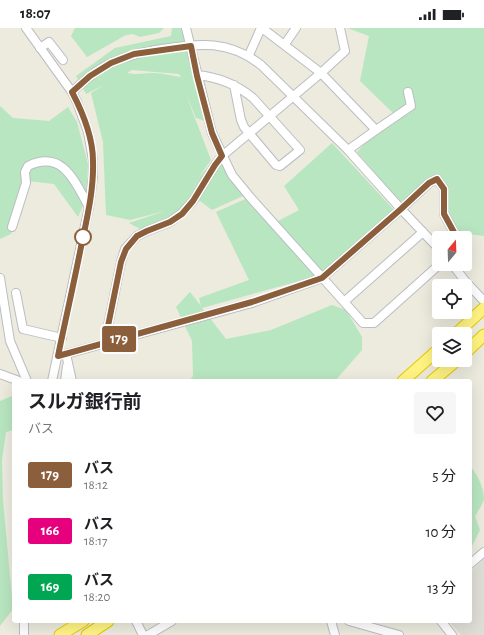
<!DOCTYPE html>
<html lang="ja">
<meta charset="utf-8">
<style>
:root{--surface:#fff;--page:#f6f6f6;--text:#202124;--muted:#757577}
body{margin:0;font-family:"Alegreya Sans","Noto Sans JP",sans-serif;background:var(--page);color:var(--text);height:100vh;display:flex;flex-direction:column;font-size:15px;white-space:nowrap}
*{box-sizing:border-box;margin:0}
p{font-size:13px;color:var(--muted)}
.icon{flex:none;width:22px;height:22px;fill:none;stroke:currentColor;stroke-width:2;stroke-linecap:round;stroke-linejoin:round}
.map{position:relative;flex:1;overflow:hidden}
.sheet{position:absolute;left:12px;top:351px;width:460px;height:244px;display:flex;flex-direction:column;background:var(--surface);border-radius:4px;box-shadow:0 4px 16px #0002}
.sheet>*{flex:none}
.badge{padding:0 8px;border-radius:3px;font-size:14px;line-height:26px}
.needle{width:26px;rotate:19deg}
.tools{position:absolute;left:432px;top:203px;display:grid;gap:8px}
.tools a{display:grid;place-items:center;width:40px;height:40px;border-radius:4px;background:var(--surface);box-shadow:0 4px 16px #0002;font-size:20px}
.map>.badge{position:absolute;translate:-50% -50%;box-shadow:0 0 0 2px #fff}
.round{display:grid;place-items:center;flex:none;width:42px;height:42px;border-radius:4px;background:var(--page)}
.headline{display:flex;align-items:center;justify-content:space-between;height:68px;padding:0 16px}
h1{font-size:19px;font-weight:700;line-height:30px}
ul{padding:0;list-style:none}
li{display:flex;align-items:center;gap:12px;height:56px;padding:0 16px}
li div{flex:1}
li b{display:block;font-size:15px}
li em{font-style:normal}
li .badge{min-width:44px;font-weight:700;text-align:center}
.status{display:flex;justify-content:space-between;align-items:center;height:28px;padding:0 20px;background:var(--surface);direction:ltr}
.status svg{height:11px;fill:currentColor}
.map>svg:first-child{display:block}
.industrial{fill:#dfded6}
.green{fill:#b8e6c0;fill-rule:evenodd}
.lines{fill:none;stroke-linecap:round;stroke-linejoin:round}
.minor-casing{stroke:#bbbdc4;stroke-width:10}
.highway-casing{stroke:#eac800;stroke-width:13}
.minor{stroke:#fff;stroke-width:8}
.highway{stroke:#fff482;stroke-width:11}
.line-casing{stroke:#fff;stroke-width:9}
.line{stroke:#8b5e3c;stroke-width:6}
.stop-dot{fill:#fff;stroke:#8b5e3c;stroke-width:2}
</style>
<div class="status"><b>18:07</b><svg viewBox="0 0 49 12"><path d="M0 12V9h3v3zM5 12V6h3v6zM10 12V3h3v9zM15 12V0h3v12zM26 1h20v11H26zM47 4h2v5h-2z"/></svg></div>
<div class="map">
<svg width="484" height="607" viewBox="0 0 484 607">
<rect width="100%" height="100%" fill="#ecebde"/>
<path class="industrial" d="M484,531V607H461L449,593H470V544Z"/>
<g class="green">
<path d="M75,0H164L159,5L140,9L133,6L126,7L87,29L71,8Z"/>
<path d="M172,0H182L205,93L196,90L186,66L193,85L211,132L198,150L217,129L243,168L212,182L200,173L173,189L142,202L129,195L165,183L130,192L106,187L103,114L91,65L104,57L86,66L76,48L115,20L171,8ZM132,42L179,46L181,49C172,48 163,45 153,45C144,45 136,47 127,45Z"/>
<path d="M347,0H484V208L460,205L442,186L444,161L436,149L400,174L357,124L393,85L360,53L369,8Z"/>
<path d="M0,78L13,90L49,93L68,79L77,94L88,136L87,168L78,189L54,156L28,153L11,206L0,211Z"/>
<path d="M332,115L394,182L321,247L202,280L226,311L271,302L332,277L346,282L362,309V322L335,353H189L193,348L192,313L176,279L190,264L201,278L199,270L249,252L216,184L250,169L278,193L299,182L284,158Z"/>
<path d="M14,367V402L6,404L2,432L3,472L13,581L0,598V373Z"/>
<path d="M470,438C477,446 484,459 484,471C483,476 478,483 475,488L480,502L472,518H470Z"/>
</g>
<g class="lines">
<g class="minor-casing">
<g id="minor">
<path d="M26,0L72,64L77,74L88,104L93,132V149L89,179L52,353"/>
<path d="M186,0L212,105L232,147L250,169L363,295H374L440,236"/>
<path d="M262,0L321,45L376,102L348,122"/>
<path d="M285,16L296,0"/>
<path d="M40,20L49,14L63,32"/>
<path d="M249,27L261,0"/>
<path d="M197,47C218,49 236,56 253,70L300,122L280,138L276,137L244,99L241,92L234,57"/>
<path d="M72,64C84,53 96,42 111,35C128,27 144,24 162,21C200,15 229,12 261,37L348,122L401,181L439,221"/>
<path d="M376,102L411,78L408,64"/>
<path d="M12,199L26,155L25,144L28,138C63,121 75,154 89,179"/>
<path d="M452,236L466,254L484,273"/>
<path d="M0,250L10,313L27,353"/>
<path d="M16,265L23,301L62,310"/>
<path d="M345,273L423,204"/>
<path d="M112,313L108,298L121,234L125,221L137,208L147,203L170,194L182,185L193,173L215,137L222,128L321,45L345,23L340,0"/>
<path d="M0,346L19,353"/>
<path d="M65,353L67,338"/>
<path d="M72,353L66,326L252,275L322,250L401,181L429,155L437,151L444,161V186L456,208L454,210"/>
<path d="M470,536L484,524"/>
<path d="M24,593V607"/>
<path d="M136,593L143,607"/>
<path d="M331,593L335,607"/>
<path d="M349,593L399,607"/>
<path d="M441,593L452,607"/>
<path d="M148,607L172,593"/>
</g>
</g>
<g class="highway-casing">
<g id="highway">
<path d="M456,306L484,280"/>
<path d="M465,325L484,307"/>
<path d="M403,353L439,321"/>
<path d="M432,353L457,332"/>
<path d="M60,607L83,593"/>
<path d="M87,607L108,593"/>
</g>
</g>
<use href="#minor" class="minor"/>
<use href="#highway" class="highway"/>
</g>
<g class="lines">
<g class="line-casing">
<path id="line" d="M108,298L121,234L126,221L137,208L147,203L170,194L182,186L193,173L215,137L222,128L212,105L197,48L191,18L134,26L111,35L90,48L72,64C83,85 93,109 93,133C94,164 86,194 80,224C73,259 65,294 58,328L252,274L322,250L401,181L429,155L437,151L444,161V186L456,208L454,210"/>
</g>
<use href="#line" class="line"/>
</g>
<circle class="stop-dot" cx="83" cy="209" r="8"/>
</svg>
<div class="tools">
<a><svg class="needle" viewBox="-14 -14 28 28"><path d="M0-13l5 13h-10z" fill="#e53935"/><path d="M0 13l5-13h-10z" fill="#757577"/></svg></a>
<a><svg class="icon" aria-label="locate" viewBox="0 0 24 24"><circle cx="12" cy="12" r="6"/><path d="M12 2v4M12 18v4M2 12h4M18 12h4"/></svg></a>
<a><svg class="icon" aria-label="layers" viewBox="0 0 24 24"><path d="M12 4l9 5-9 5-9-5zM3 14l9 5 9-5"/></svg></a>
</div>
<b class="badge" style="left:119px;top:311px;background:#8b5e3c;color:#fff">179</b>
<section class="sheet">
<div class="headline"><div><h1>スルガ銀行前</h1><p>バス</p></div><a class="round"><svg class="icon" aria-label="heart" viewBox="0 0 24 24"><path d="M12 20l-8-8c-3-5 5-10 8-4 3-6 11-1 8 4z"/></svg></a></div>
<ul>
<li><span class="badge" style="background:#8b5e3c;color:#fff">179</span><div><b>バス</b><p>18:12</p></div><em>5 分</em></li>
<li><span class="badge" style="background:#e6007e;color:#fff">166</span><div><b>バス</b><p>18:17</p></div><em>10 分</em></li>
<li><span class="badge" style="background:#00a651;color:#fff">169</span><div><b>バス</b><p>18:20</p></div><em>13 分</em></li>
</ul>
</section>
</div>
